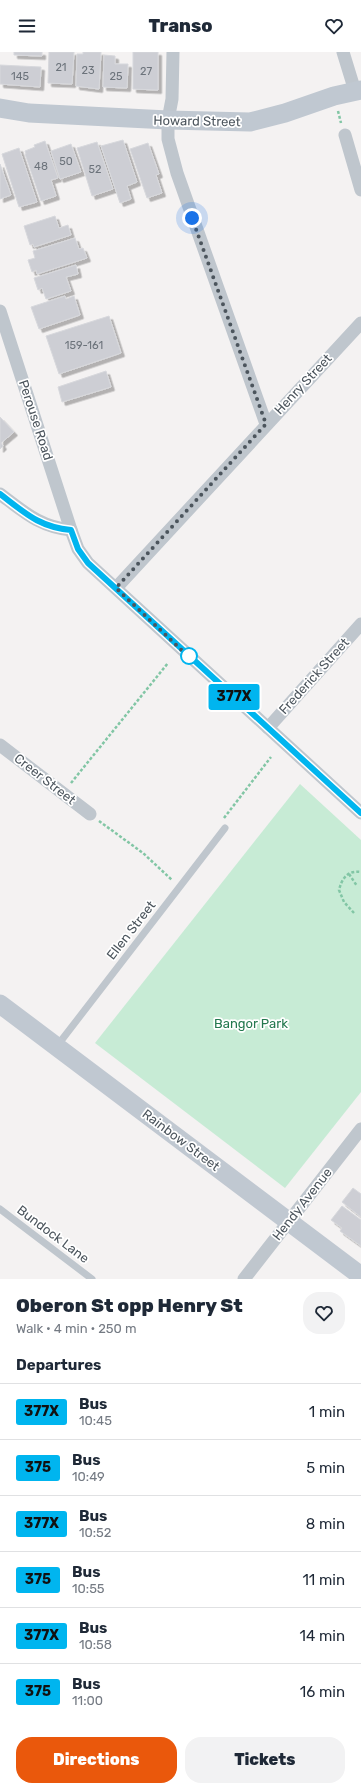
<!DOCTYPE html>
<meta charset="utf-8">
<style>
:root{--surface:#fff;--page:#f2f2f3;--text:#1f2937;--muted:#747a83;--line:#e0e1e3;--accent:#ea580c}
body{margin:0;font-family:Rubik,sans-serif;background:var(--page);color:var(--text);height:100vh;display:flex;flex-direction:column;font-size:15px;white-space:nowrap}
*{box-sizing:border-box;margin:0}
p{font-size:13px;color:var(--muted)}
.icon{flex:none;width:22px;height:22px;fill:none;stroke:currentColor;stroke-width:2;stroke-linecap:round;stroke-linejoin:round}
.map{position:relative;height:1227px;overflow:hidden}
.panel{display:flex;flex-direction:column;background:var(--surface);flex:1}
.panel>*{flex:none}
.badge{padding:0 8px;border-radius:3px;font-size:14px;line-height:26px}
.you{position:absolute;width:20px;height:20px;margin:-10px;border:3px solid #fff;border-radius:50%;background:#1a73e8;box-shadow:0 0 0 6px #1a73e833}
.map>.badge{position:absolute;translate:-50% -50%;box-shadow:0 0 0 2px #fff}
h2{padding:0 16px;font-size:15px;line-height:36px}
.round{display:grid;place-items:center;flex:none;width:42px;height:42px;border-radius:16px;background:var(--page)}
.overview{display:flex;align-items:center;justify-content:space-between;height:68px;padding:0 16px}
h1{font-size:19px;font-weight:800;line-height:30px}
.button{display:flex;gap:8px;margin-top:auto;padding:8px 16px}
.button a{flex:1;height:46px;border-radius:16px;background:var(--accent);color:#fff;font-size:16px;font-weight:800;line-height:46px;text-align:center}
.button a+a{background:var(--page);color:var(--text)}
ul{padding:0;list-style:none}
li{display:flex;align-items:center;gap:12px;height:56px;padding:0 16px;border-top:1px solid var(--line)}
li div{flex:1}
li b{display:block;font-size:15px}
li em{font-style:normal}
li .badge{min-width:44px;font-weight:700;text-align:center}
header{display:flex;justify-content:space-between;align-items:center;height:52px;padding:0 16px;background:var(--surface);font-size:18px;font-weight:800}
.map>svg:first-child{display:block}
.green{fill:#c7ebd5}
.building{fill:#cdced4;stroke:#d7d8dc;filter:url(#shadow)}
.lines{fill:none;stroke-linecap:round;stroke-linejoin:round}
.path{stroke:#82c6a5;stroke-width:2.5;stroke-dasharray:3 2;stroke-linecap:butt}
.lane{stroke:#bfc6cd;stroke-width:7}
.street{stroke:#bfc6cd;stroke-width:13}
.secondary{stroke:#c0c8d1;stroke-width:19}
.line-casing{stroke:#fff;stroke-width:9}
.line{stroke:#00b5ef;stroke-width:6}
.walk{stroke:#4c555d;stroke-width:4;stroke-dasharray:0 7.2}
.stop-dot{fill:#fff;stroke:#00b5ef;stroke-width:2}
.labels{text-anchor:middle;dominant-baseline:central;stroke-width:3.5;stroke-linejoin:round;paint-order:stroke}
.number-label{font-size:11px;fill:#6c737b}
.street-label{font-size:13px;fill:#4c555d;stroke:#fff}
.park-label{font-size:13px;fill:#23784e;stroke:#fff}
</style>
<header><svg class="icon" aria-label="menu" viewBox="0 0 24 24"><path d="M4 6h16M4 12h16M4 18h16"/></svg>Transo<svg class="icon" aria-label="heart" viewBox="0 0 24 24"><path d="M12 20l-8-8c-3-5 5-10 8-4 3-6 11-1 8 4z"/></svg></header>
<div class="map">
<svg width="361" height="1227" viewBox="0 0 361 1227">
<defs>
<filter id="shadow"><feDropShadow dx="3.5" dy="3.5" stdDeviation="0" flood-color="#0004"/></filter>
</defs>
<rect width="100%" height="100%" fill="#f4f2f2"/>
<path class="green" d="M300,732L361,788V1040L285,1136L95,991Z"/>
<g class="building">
<path d="M14,0H42V4L14,3Z"/>
<path d="M49,0H74L72,32L48,31Z"/>
<path d="M83,0H101L99,37L76,34L77,2H83Z"/>
<path d="M133,0H158V38L133,37Z"/>
<path d="M104,3L115,4V12H128L127,36L103,35Z"/>
<path d="M0,13L41,15L40,35L0,32Z"/>
<path d="M123,88L137,130L127,134L131,147L120,151L101,94Z"/>
<path d="M45,89L58,126L51,128L56,144L41,149L25,102H26L25,99L35,95L34,93Z"/>
<path d="M97,90L113,137L92,144L77,96Z"/>
<path d="M148,91L159,122L156,123L162,141L147,146L130,97Z"/>
<path d="M71,92L81,120L60,127L51,99Z"/>
<path d="M19,96L37,150L19,155L2,102Z"/>
<path d="M0,112L11,143L0,147Z"/>
<path d="M55,164L59,176L68,173L71,183L34,195L33,192L30,193L24,174Z"/>
<path d="M75,186L79,197L83,196L87,206L37,222L36,218L32,220L28,208L35,206L33,199Z"/>
<path d="M76,213L78,222L66,225L71,239L46,247L42,236L38,238L34,226Z"/>
<path d="M65,244L66,247L74,244L80,263L39,277L31,255Z"/>
<path d="M109,264L121,301L59,322L46,284Z"/>
<path d="M106,319L111,335L62,350L58,335Z"/>
<path d="M0,365L14,380L1,391L3,394L0,397Z"/>
<path d="M353,1136L361,1142V1165L342,1150Z"/>
<path d="M342,1154L361,1168V1194L340,1179L342,1176L331,1168Z"/>
</g>
<g class="lines">
<g class="path">
<path d="M338,59L341,71"/>
<path d="M71,731L168,611"/>
<path d="M224,766L271,705"/>
<path d="M99,769L143,801L172,828"/>
<path d="M349,822L357,834"/>
<path d="M354,861L344,850L339,838C342,826 348,818 361,820"/>
</g>
<g class="lane">
<path d="M57,994L225,776"/>
<path d="M0,1157L92,1227"/>
</g>
<g class="street">
<path d="M173,0L172,47L168,68V87L177,121L266,372"/>
<path d="M343,0L355,39"/>
<path d="M345,83L361,138"/>
<path d="M0,259L71,478L78,497L88,511L361,761"/>
<path d="M0,442C24,460 40,475 71,478"/>
<path d="M116,536L361,271"/>
<path d="M268,676L361,572"/>
<path d="M0,693L90,762"/>
<path d="M244,1227L361,1077"/>
</g>
<g class="secondary">
<path d="M0,56L29,61L168,68L250,70L285,61L334,44L361,38"/>
<path d="M0,952L361,1224"/>
</g>
</g>
<g class="lines">
<g class="line-casing">
<path id="line" d="M0,442C25,461 39,475 71,478L78,497L88,511L361,761"/>
</g>
<use href="#line" class="line"/>
<path class="walk" d="M189,604L190,606L116,536L266,372L192,166"/>
</g>
<circle class="stop-dot" cx="189" cy="604" r="8"/>
<g class="labels">
<g class="number-label">
<text x="61" y="15">21</text>
<text x="88" y="18">23</text>
<text x="146" y="19">27</text>
<text x="20" y="24">145</text>
<text x="116" y="24">25</text>
<text x="66" y="109">50</text>
<text x="41" y="114">48</text>
<text x="95" y="117">52</text>
<text x="84" y="293">159-161</text>
</g>
<g class="street-label">
<text transform="translate(197 69) rotate(1)">Howard Street</text>
<text transform="translate(303 332) rotate(-47)">Henry Street</text>
<text transform="translate(36 368) rotate(72)">Perouse Road</text>
<text transform="translate(314 624) rotate(-48)">Frederick Street</text>
<text transform="translate(45 727) rotate(38)">Creer Street</text>
<text transform="translate(131 878) rotate(-52)">Ellen Street</text>
<text transform="translate(181 1088) rotate(37)">Rainbow Street</text>
<text transform="translate(302 1152) rotate(-52)">Hendy Avenue</text>
<text transform="translate(53 1182) rotate(37)">Bundock Lane</text>
</g>
<g class="park-label">
<text x="251" y="971">Bangor Park</text>
</g>
</g>
</svg>
<div class="you" style="left:192px;top:166px"></div>
<b class="badge" style="left:234px;top:645px;background:#00b5ef;color:#111">377X</b>
</div>
<section class="panel">
<div class="overview"><div><h1>Oberon St opp Henry St</h1><p>Walk · 4 min · 250 m</p></div><a class="round"><svg class="icon" aria-label="heart" viewBox="0 0 24 24"><path d="M12 20l-8-8c-3-5 5-10 8-4 3-6 11-1 8 4z"/></svg></a></div>
<h2>Departures</h2>
<ul>
<li><span class="badge" style="background:#00b5ef;color:#111">377X</span><div><b>Bus</b><p>10:45</p></div><em>1 min</em></li>
<li><span class="badge" style="background:#00b5ef;color:#111">375</span><div><b>Bus</b><p>10:49</p></div><em>5 min</em></li>
<li><span class="badge" style="background:#00b5ef;color:#111">377X</span><div><b>Bus</b><p>10:52</p></div><em>8 min</em></li>
<li><span class="badge" style="background:#00b5ef;color:#111">375</span><div><b>Bus</b><p>10:55</p></div><em>11 min</em></li>
<li><span class="badge" style="background:#00b5ef;color:#111">377X</span><div><b>Bus</b><p>10:58</p></div><em>14 min</em></li>
<li><span class="badge" style="background:#00b5ef;color:#111">375</span><div><b>Bus</b><p>11:00</p></div><em>16 min</em></li>
</ul>
<div class="button"><a>Directions</a><a>Tickets</a></div>
</section>
